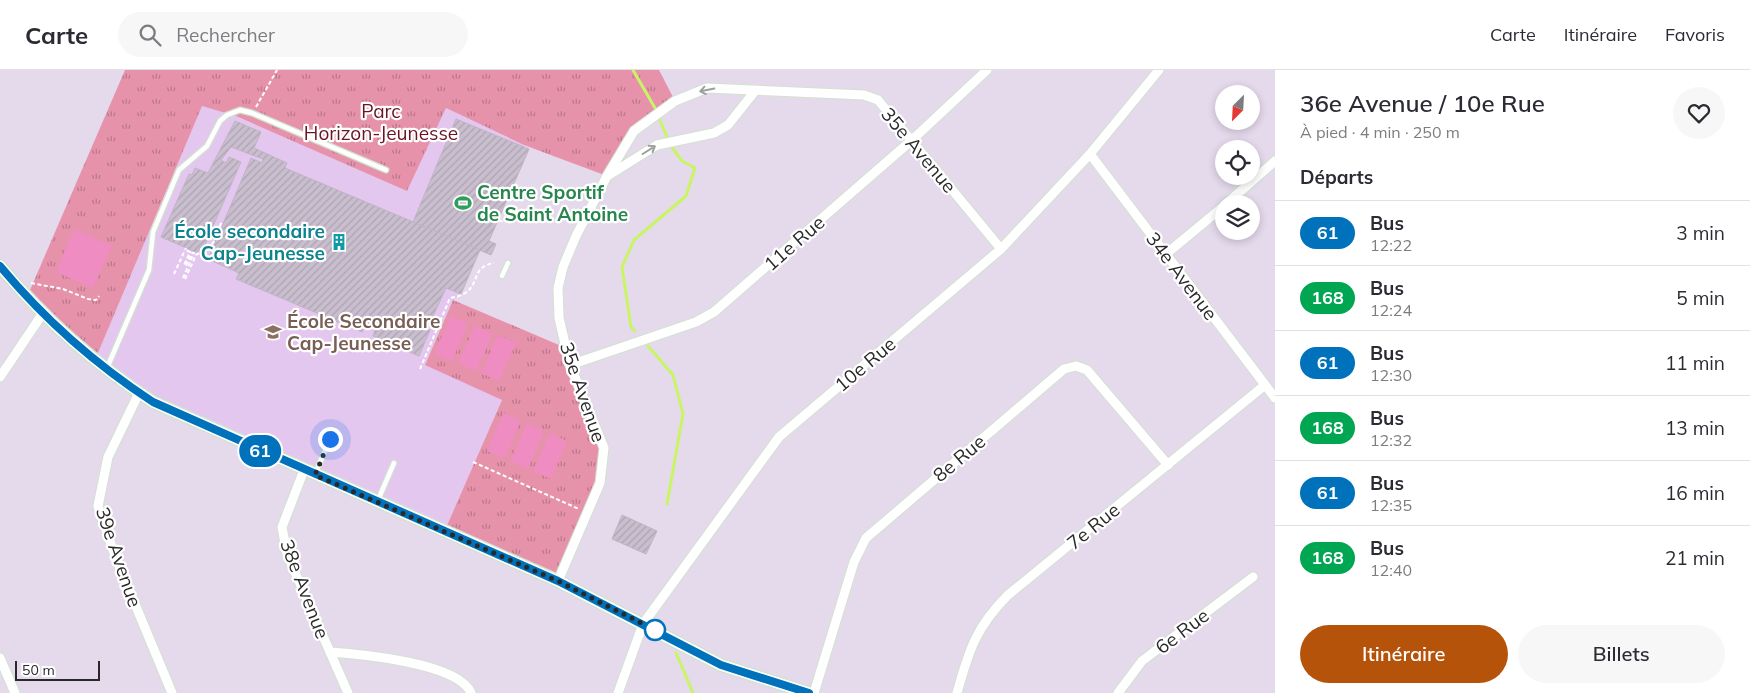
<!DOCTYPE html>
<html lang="fr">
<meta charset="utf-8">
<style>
:root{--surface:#fff;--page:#f7f7f7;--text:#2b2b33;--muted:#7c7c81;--line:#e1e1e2;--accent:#b45309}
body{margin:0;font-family:Mulish,sans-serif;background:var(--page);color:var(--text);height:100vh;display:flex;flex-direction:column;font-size:19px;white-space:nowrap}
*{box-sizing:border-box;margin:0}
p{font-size:16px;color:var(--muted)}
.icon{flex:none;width:28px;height:28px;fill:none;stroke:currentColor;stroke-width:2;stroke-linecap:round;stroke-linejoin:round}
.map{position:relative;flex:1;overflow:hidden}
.drawer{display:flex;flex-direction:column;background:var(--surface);width:475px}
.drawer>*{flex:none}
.badge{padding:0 10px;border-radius:16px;font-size:18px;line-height:32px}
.needle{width:32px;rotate:204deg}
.fabs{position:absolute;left:1215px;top:15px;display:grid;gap:10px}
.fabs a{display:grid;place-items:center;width:45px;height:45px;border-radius:50%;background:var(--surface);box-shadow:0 2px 8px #0003;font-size:25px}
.scale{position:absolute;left:15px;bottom:12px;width:85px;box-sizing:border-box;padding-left:5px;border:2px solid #292929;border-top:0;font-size:14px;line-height:18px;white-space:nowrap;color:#292929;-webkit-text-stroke:4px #fff;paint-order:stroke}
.you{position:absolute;width:25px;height:25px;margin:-12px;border:4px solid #fff;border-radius:50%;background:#1a73e8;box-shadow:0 0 0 8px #1a73e833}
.map>.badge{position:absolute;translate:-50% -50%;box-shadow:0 0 0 2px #fff}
h2{padding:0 25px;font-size:19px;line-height:45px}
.round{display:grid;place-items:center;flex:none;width:52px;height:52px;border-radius:26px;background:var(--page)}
.overview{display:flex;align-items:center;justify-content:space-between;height:85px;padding:0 25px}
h1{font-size:24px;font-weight:600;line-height:38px}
.cta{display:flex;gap:10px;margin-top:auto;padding:10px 25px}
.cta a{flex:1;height:58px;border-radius:30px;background:var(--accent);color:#fff;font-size:20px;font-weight:600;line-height:58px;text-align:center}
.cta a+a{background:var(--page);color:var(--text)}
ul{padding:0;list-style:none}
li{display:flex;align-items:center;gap:15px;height:65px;padding:0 25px;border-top:1px solid var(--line)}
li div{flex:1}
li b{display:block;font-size:19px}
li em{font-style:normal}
li .badge{min-width:55px;font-weight:700;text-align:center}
header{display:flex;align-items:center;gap:30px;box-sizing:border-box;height:70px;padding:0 25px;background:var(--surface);border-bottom:1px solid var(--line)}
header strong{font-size:24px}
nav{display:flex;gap:28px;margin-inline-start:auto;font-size:18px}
.search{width:350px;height:45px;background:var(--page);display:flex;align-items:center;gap:12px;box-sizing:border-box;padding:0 18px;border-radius:28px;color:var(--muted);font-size:19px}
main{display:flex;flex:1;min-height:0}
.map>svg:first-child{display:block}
.education{fill:#e4c7ef}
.park{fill:url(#park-tufts)}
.pitch{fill:#ef8cc1}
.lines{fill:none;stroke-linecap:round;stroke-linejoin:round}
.stream{stroke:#c9f565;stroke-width:3}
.building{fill:url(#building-hatch);stroke:#c1b3c7}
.service-casing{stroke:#d1e3ce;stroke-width:7}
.minor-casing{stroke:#d1e3ce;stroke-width:11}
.tertiary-casing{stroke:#d1e3ce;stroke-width:14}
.path{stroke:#fff;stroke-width:2;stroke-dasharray:4 2.5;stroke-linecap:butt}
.service{stroke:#fff;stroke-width:4.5}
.minor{stroke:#fff;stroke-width:9}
.tertiary{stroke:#fff;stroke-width:11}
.oneway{stroke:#9f9f9f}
.line-casing{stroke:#fff;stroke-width:11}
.line{stroke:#0072bc;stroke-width:8}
.walk{stroke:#292929;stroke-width:5;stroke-dasharray:0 9}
.stop-dot{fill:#fff;stroke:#0072bc;stroke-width:2.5}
.labels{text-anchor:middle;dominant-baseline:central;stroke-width:4.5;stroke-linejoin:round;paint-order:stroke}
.park-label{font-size:19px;fill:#691523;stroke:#fff}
.street-label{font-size:19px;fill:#292929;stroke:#fff}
.leisure-label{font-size:19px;font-weight:bold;fill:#27864d;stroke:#fff;text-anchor:start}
.culture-label{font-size:19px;font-weight:bold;fill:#0d838f;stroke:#fff;text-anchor:end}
.education-label{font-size:19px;font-weight:bold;fill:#785e54;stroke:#fff;text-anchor:start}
</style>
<header>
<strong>Carte</strong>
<div class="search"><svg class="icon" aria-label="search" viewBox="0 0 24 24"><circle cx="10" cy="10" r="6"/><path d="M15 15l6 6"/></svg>Rechercher</div>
<nav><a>Carte</a><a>Itinéraire</a><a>Favoris</a></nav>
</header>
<main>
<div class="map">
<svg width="1275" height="623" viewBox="0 0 1275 623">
<defs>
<pattern id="park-tufts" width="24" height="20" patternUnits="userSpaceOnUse" patternTransform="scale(1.25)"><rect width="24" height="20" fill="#e792ab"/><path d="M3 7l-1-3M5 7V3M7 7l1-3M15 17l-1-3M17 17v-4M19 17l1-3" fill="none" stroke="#bb778b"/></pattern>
<pattern id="building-hatch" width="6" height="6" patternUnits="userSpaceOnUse" patternTransform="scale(1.25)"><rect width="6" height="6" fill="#c9bece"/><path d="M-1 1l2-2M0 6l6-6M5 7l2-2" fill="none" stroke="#ada3b1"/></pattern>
</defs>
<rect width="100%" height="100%" fill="#e5d9ec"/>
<path class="education" d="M202,35L236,46L407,120L446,38L524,75L461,224L453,230L425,294L502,330L445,460L196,353L95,290Z"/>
<g class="park">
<path d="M125,0H659L675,31L634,61L607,106L524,75L446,38L407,121L236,46L202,36L95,290L27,227Z"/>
<path d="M453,230L566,278L604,378L600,413L558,511L445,460L502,330L425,295Z"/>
</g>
<g class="pitch">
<path d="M74,159L112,176L93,218L56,202Z"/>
<path d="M451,246L468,254L452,291L434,284Z"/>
<path d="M475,256L493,264L476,301L458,293Z"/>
<path d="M498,265L516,273L499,311L481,303Z"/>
<path d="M504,343L521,351L505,388L487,381Z"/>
<path d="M527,353L544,361L528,399L510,391Z"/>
<path d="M550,363L567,371L551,409L533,401Z"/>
</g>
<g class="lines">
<g class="stream">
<path d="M633,0L655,38"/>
<path d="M660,50L667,67"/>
<path d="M635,261L631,257L622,197L634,170L686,126L695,98L682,91L671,76"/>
<path d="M648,276L673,305L683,344L667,434"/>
<path d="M676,583L693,623"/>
</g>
</g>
<g class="building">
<path d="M456,49L529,79L489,171L496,174L491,185L413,152Z"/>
<path d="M235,51L261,62L254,78L287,93L285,98L480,180L461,224L446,218L427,259L430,260L419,286L373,266L376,258L366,253L362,262L236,209L239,203L208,189L251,88L262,93L263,89L231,77L221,90L226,93L229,87L241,92L203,179L200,177L198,183L161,167L189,104L192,105L195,98L208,103Z"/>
<path d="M622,445L657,461L646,484L612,469Z"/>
</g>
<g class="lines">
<g class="service-casing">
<g id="service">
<path d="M502,206L508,193"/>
<path d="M107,298L149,200L153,162L179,100L207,76L220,51L227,45L240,40L252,43L386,100"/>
<path d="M315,404L330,369"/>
<path d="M378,430L394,393"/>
</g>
</g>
<g class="minor-casing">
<g id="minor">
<path d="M1090,84L1275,328"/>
<path d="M609,105L657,75L714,63L728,55L755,21"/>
<path d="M1226,134L1275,91"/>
<path d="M1166,184L1224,136"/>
<path d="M570,295L696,252L714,242L912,70L987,0"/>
<path d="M0,307L43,243"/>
<path d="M139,323L108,387L98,436L115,486L172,623"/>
<path d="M304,400L282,457L287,484L348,623"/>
<path d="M558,511L600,413L604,378L570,295L559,248L558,218L563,197L576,166L607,106L634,61L675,31L707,18L864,25L878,30L1001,179"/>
<path d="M330,582C360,584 459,593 471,623"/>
<path d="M0,588L15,623"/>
<path d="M618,623L643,554L779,367L1001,179L1090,84L1159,0"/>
<path d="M814,623L854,492L866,468L1064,299L1076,296L1087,300L1168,395"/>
<path d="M957,623C969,580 976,557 1008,525L1265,315"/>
<path d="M1118,623L1142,591L1253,507"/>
</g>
</g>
<g class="tertiary-casing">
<path id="tertiary" d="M0,196C44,249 95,294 153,332L558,511L721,595L809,623"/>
</g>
<g class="path">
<path d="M256,37L277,0"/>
<path d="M513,116L519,119"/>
<path d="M499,150L505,153"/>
<path d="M174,204L185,180"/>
<path d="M183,208L194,183H192L186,195H184L190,182L185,180L186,178"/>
<path d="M185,209L196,185L213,173L222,151"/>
<path d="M31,213L63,219L88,229L96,230L99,226"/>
<path d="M420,299L450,228C455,227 461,226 465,223C480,214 471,197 494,193"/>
<path d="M473,392L579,439"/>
</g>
<use href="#service" class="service"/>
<use href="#minor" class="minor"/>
<use href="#tertiary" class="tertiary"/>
</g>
<defs><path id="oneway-shaft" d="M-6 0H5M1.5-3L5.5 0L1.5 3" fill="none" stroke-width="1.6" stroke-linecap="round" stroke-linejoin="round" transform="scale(1.25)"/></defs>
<g class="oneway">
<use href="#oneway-shaft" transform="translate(707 20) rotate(169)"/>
<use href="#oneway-shaft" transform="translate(649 80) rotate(-32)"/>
</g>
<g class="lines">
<g class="line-casing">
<path id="line" d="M0,196C44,249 95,294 153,332L558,511L721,595L809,623"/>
</g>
<use href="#line" class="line"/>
<path class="walk" d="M330,369L315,405L558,511L659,562L655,560"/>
</g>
<defs>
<g id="stadium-bare" transform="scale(1.35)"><path d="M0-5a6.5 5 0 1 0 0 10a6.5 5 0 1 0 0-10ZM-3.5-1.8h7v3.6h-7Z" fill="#2e9e5b" stroke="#fff" stroke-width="2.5" paint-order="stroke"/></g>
<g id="building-bare" transform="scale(1.35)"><path d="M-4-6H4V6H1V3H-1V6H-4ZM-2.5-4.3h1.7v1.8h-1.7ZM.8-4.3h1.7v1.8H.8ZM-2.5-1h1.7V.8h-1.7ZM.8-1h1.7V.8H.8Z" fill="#0f9aa8" stroke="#fff" stroke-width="2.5" paint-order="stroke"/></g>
<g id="school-bare" transform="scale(1.35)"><path d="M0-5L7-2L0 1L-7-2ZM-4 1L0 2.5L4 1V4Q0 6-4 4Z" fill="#8d6e63" stroke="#fff" stroke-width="2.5" paint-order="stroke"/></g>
</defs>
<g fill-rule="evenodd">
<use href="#stadium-bare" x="463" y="133"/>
<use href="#building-bare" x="339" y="172"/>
<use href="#school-bare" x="273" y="262"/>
</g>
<circle class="stop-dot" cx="655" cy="560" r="10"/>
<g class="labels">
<g class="park-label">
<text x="381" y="41">Parc<tspan x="381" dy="22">Horizon-Jeunesse</tspan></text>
</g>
<g class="street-label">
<text transform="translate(919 80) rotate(50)">35e Avenue</text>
<text transform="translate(794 173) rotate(-41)">11e Rue</text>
<text transform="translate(1182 206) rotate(53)">34e Avenue</text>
<text transform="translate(865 294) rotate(-40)">10e Rue</text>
<text transform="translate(583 322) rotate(71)">35e Avenue</text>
<text transform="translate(959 388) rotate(-40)">8e Rue</text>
<text transform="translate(1093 456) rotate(-39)">7e Rue</text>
<text transform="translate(119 487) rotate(71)">39e Avenue</text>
<text transform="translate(305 519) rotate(69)">38e Avenue</text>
<text transform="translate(1182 561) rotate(-37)">6e Rue</text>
</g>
<g class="leisure-label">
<text x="477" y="122">Centre Sportif<tspan x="477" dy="22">de Saint Antoine</tspan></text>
</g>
<g class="culture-label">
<text x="325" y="161">École secondaire<tspan x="325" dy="22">Cap-Jeunesse</tspan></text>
</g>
<g class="education-label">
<text x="287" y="251">École Secondaire<tspan x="287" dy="22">Cap-Jeunesse</tspan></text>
</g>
</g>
</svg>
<div class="fabs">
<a><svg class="needle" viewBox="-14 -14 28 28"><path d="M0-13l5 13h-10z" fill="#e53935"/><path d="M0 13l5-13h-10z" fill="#7c7c81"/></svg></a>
<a><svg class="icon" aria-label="locate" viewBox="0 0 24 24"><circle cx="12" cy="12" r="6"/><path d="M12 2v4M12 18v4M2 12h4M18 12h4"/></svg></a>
<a><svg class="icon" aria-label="layers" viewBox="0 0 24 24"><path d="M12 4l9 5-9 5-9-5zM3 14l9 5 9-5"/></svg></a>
</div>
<div class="scale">50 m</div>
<div class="you" style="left:330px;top:369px"></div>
<b class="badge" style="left:260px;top:381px;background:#0072bc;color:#fff">61</b>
</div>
<section class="drawer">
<div class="overview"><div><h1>36e Avenue / 10e Rue</h1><p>À pied · 4 min · 250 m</p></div><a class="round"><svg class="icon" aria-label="heart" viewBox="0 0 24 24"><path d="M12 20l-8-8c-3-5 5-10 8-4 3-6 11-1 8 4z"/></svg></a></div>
<h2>Départs</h2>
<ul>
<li><span class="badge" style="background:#0072bc;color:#fff">61</span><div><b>Bus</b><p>12:22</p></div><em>3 min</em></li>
<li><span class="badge" style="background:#00a651;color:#fff">168</span><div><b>Bus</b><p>12:24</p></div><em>5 min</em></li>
<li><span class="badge" style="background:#0072bc;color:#fff">61</span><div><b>Bus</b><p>12:30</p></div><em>11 min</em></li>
<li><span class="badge" style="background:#00a651;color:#fff">168</span><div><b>Bus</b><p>12:32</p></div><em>13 min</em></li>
<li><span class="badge" style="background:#0072bc;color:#fff">61</span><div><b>Bus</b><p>12:35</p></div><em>16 min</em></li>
<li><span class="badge" style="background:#00a651;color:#fff">168</span><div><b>Bus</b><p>12:40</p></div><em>21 min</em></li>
</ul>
<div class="cta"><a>Itinéraire</a><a>Billets</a></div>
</section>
</main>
